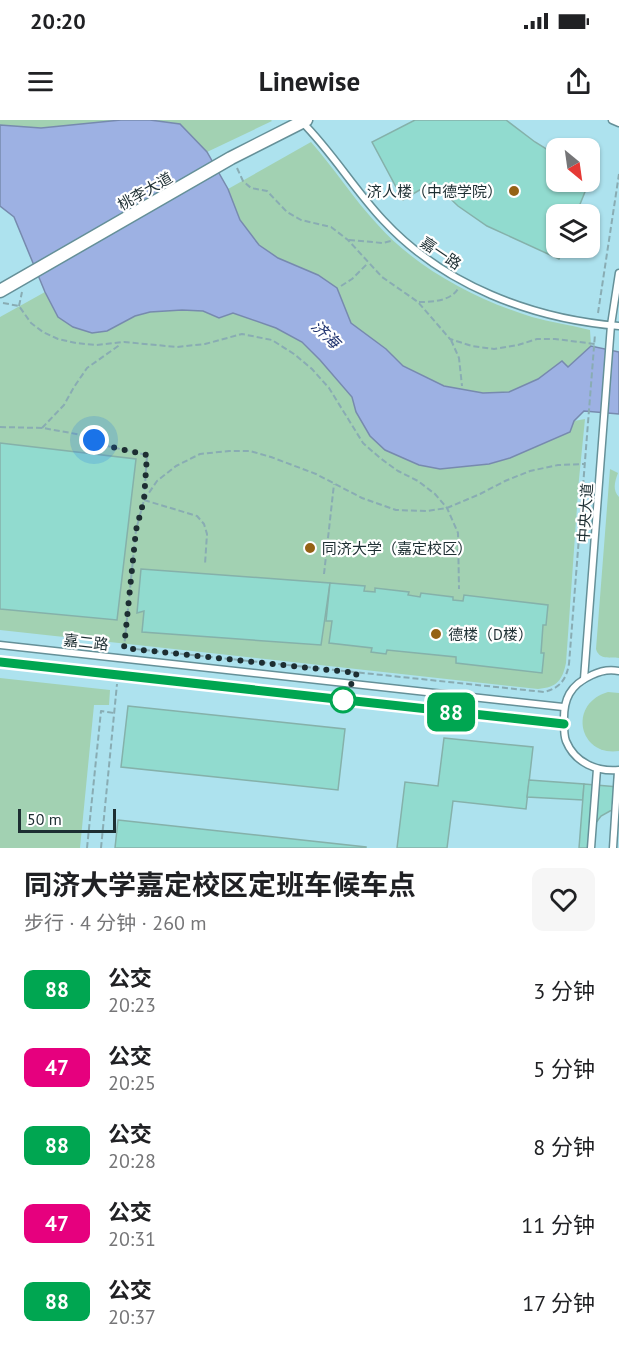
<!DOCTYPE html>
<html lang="zh">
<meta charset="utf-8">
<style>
:root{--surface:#fff;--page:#f6f6f6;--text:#202124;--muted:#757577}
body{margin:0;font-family:"PT Sans","Noto Sans SC",sans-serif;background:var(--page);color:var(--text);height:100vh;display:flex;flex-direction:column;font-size:22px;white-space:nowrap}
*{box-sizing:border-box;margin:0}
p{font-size:20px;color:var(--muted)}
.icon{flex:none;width:33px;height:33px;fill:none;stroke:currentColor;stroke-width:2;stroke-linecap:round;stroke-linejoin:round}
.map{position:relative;height:728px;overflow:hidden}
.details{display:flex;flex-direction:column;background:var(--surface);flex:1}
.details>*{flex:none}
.badge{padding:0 12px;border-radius:9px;font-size:21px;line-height:39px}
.needle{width:39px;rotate:151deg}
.tools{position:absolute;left:546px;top:18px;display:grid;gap:12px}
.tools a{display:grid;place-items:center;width:54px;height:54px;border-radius:12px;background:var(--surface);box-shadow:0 2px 4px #0004;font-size:30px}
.scale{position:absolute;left:18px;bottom:15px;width:98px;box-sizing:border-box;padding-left:6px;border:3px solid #1d2e32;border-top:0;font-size:16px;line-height:21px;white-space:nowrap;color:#1d2e32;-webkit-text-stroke:4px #fff;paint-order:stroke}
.you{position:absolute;width:30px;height:30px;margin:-15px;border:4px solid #fff;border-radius:50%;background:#1a73e8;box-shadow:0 0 0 9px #1a73e833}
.map>.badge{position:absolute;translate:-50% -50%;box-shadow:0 0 0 3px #fff}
.round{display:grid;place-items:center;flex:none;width:63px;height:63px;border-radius:12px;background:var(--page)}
.overview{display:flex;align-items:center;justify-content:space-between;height:102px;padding:0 24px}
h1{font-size:28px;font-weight:700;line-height:45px}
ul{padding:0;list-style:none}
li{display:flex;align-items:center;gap:18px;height:78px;padding:0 24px}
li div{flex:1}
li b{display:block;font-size:22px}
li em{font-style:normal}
li .badge{min-width:66px;font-weight:700;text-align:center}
.status{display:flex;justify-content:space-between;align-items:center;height:42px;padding:0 30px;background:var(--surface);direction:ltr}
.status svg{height:16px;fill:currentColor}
header{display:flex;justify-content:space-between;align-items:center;height:78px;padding:0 24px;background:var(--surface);font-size:27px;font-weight:700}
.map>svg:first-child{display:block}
.built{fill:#ade2ee;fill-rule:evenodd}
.green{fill:#a2d1b2}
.water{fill:#9db1e3;stroke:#778aae;stroke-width:1.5}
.building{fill:#91dbcf;stroke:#85b1aa;stroke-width:1.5}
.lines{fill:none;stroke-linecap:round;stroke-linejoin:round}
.lane-casing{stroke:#659098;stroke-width:9}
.street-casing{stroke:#659098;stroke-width:15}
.path{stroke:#89acb3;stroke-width:2;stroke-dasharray:6 3;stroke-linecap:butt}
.lane{stroke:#fff;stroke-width:6}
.street{stroke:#fff;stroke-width:12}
.line-casing{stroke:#fff;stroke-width:14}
.line{stroke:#00a651;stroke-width:9}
.walk{stroke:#1d2e32;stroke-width:6;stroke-dasharray:0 10.8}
.poi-dot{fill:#956215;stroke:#fff;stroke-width:2}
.stop-dot{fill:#fff;stroke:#00a651;stroke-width:3}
.labels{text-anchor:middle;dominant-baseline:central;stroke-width:4.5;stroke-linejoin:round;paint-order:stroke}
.street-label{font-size:15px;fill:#1d2e32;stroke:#fff}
.poi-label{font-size:15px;fill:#1d2e32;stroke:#fff;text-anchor:start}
.water-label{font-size:16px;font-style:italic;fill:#223570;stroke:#fff}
</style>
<div class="status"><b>20:20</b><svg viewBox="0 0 49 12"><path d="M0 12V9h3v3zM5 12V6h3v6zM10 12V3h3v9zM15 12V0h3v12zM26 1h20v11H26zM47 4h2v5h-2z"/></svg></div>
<header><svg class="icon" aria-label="menu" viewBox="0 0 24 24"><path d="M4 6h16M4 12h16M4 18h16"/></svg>Linewise<svg class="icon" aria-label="share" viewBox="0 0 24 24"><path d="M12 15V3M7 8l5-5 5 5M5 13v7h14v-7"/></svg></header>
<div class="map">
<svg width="619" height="728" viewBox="0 0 619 728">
<rect width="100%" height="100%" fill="#c2eff8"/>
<path class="built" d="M0,0H619V728H0ZM556,28H590V62H556ZM556,94H590V128H556Z"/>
<g class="green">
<path d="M0,0H121L41,8L0,5Z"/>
<path d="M150,0H271L272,1L207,32L180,4Z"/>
<path d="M311,22C334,48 353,78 377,104C416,148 476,180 532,197C550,202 570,205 590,210L591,226L568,247L562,241L538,259L509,272L483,273L444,266L403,246L386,229L351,203L337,168L298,146L278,138L259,125L240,100L228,69Z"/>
<path d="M45,172L58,197L120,204L135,196L150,192L182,190L203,191L219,198L233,193L276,208L302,222L320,240L352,277L356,292L370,316L385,330L419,345L440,349L489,344L510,338L574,301L585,299L579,359L566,543C562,561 557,567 538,569L0,510V197Z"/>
<path d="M610,349L618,353C615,361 612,370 619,377V538C610,537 599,540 596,529Z"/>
<path d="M0,558L110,570L109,585H94L80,728H0Z"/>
<path d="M608,572L619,573V631C579,637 567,584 608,572Z"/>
</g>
<path class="water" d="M121,0H150L180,4L207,32L228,69L240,100L259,125L278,138L318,155L337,168L351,203L386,229L403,246L444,266L483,273L509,272L538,259L562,241L568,247L591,226L619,232V294L584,291L574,301L570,312L510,338L489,344L440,349L419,345L385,330L370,316L356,292L352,277L320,240L302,222L276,208L233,193L219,198L203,191L182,190L150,192L135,196L107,211L92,213L73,207L58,197L45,172L14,97L0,86V5L41,8Z"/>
<g class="building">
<path d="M415,0H506L535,22L556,35V62H589L576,94H556V128H564L559,139L487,106L458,86L433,62L403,80L372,22Z"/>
<path d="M0,323L136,339L117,500L0,489Z"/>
<path d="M141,449L330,463L321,525L142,512L144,491L137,493Z"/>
<path d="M330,463L365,466L364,471L375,472V468L409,472L408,475L420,477L421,473L453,477V480L463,481L464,475L548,485L546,505H543L541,533H544L542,553L456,543V537L387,530L386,534L371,532L372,528L329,523L332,501H326Z"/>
<path d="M128,586L345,609L338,670L121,647Z"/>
<path d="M444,618L533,627L526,689L453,681L447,728H397L405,662L438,666Z"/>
<path d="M529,660L584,664L583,680L527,677Z"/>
<path d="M584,664L619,667V688L610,691L601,696L595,704L594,728H579Z"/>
<path d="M118,700L366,727V728H115Z"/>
</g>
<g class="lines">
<g class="lane-casing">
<g id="lane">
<path d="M612,0L619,3"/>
<path d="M302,2C332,32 354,69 383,100C443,165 532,199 619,206"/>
<path d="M0,525L563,587"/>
<path d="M0,542L564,605"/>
<path d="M619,551C610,549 600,551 592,555C570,565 563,579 564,603C564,609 564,616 566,621C575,643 597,652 619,650"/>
<path d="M584,559L611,205L619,153"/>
<path d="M591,728L597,649"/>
<path d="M613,728L618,651"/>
</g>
</g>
<g class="street-casing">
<path id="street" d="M0,171L231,38L306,0"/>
</g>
<g class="path">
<path d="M237,48L243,61L251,68L267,71L287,92L301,100L331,107L348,120L382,157L418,182L450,219L472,226L494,229L518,225L537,219H555L595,224"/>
<path d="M349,120L383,123L391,121"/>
<path d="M341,166L352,159L368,143"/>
<path d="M419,182C433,182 450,181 458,169"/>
<path d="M3,183L19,186L31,203L43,212L58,219L76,223L96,225L124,222L177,227L205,224L242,214L272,220L294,234L312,249L329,268L363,323L380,338L398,351L418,361L435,374L447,388L458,413L459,469"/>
<path d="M19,186L22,172"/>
<path d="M598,193L619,54"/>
<path d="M451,220L459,238L462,266"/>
<path d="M0,307L43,308L82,315L107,326L147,335L144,380L136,410L124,528"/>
<path d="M42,308L64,285L74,267L87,248L121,224"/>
<path d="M144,380L157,361L176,346L200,334L229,331H250L271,337L316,354L362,378L396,390L427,391L447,388L480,374L505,361L530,351L558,345L585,344"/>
<path d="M144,380L197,396L204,404L207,414L205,444"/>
<path d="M324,454L334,364"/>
<path d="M135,529L544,572C560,568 566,560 569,544L595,214"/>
<path d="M87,728L101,591L114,593"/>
<path d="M101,728L117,564"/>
</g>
<use href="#lane" class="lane"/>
<use href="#street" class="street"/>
</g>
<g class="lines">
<g class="line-casing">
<path id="line" d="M0,542L564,604"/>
</g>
<use href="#line" class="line"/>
<path class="walk" d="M94,320L107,326L147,335L144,380L136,410L124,528L357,553L343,580"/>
</g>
<g class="poi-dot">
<circle cx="514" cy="71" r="6"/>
<circle cx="310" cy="428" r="6"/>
<circle cx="436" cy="514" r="6"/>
</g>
<circle class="stop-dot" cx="343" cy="580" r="12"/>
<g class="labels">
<g class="street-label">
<text transform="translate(145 71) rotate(-30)">桃李大道</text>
<text transform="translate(441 133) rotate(34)">嘉一路</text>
<text transform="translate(585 393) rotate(-86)">中央大道</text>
<text transform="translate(86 522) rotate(6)">嘉二路</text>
</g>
<g class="poi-label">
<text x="502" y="71" text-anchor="end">济人楼（中德学院）</text>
<text x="322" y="428">同济大学（嘉定校区）</text>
<text x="448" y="514">德楼（D楼）</text>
</g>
<g class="water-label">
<text transform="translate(326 214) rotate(44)">济海</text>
</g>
</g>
</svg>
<div class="tools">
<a><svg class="needle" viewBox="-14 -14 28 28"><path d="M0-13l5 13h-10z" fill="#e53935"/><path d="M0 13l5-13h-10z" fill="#757577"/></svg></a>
<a><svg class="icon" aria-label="layers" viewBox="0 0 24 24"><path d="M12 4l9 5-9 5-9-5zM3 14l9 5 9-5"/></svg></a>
</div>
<div class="scale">50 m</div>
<div class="you" style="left:94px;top:320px"></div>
<b class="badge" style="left:451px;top:592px;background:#00a651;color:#fff">88</b>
</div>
<section class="details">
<div class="overview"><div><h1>同济大学嘉定校区定班车候车点</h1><p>步行 · 4 分钟 · 260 m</p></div><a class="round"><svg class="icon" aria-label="heart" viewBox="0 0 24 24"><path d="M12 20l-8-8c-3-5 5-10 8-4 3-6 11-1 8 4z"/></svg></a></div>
<ul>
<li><span class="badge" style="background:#00a651;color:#fff">88</span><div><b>公交</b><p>20:23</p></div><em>3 分钟</em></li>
<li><span class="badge" style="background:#e6007e;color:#fff">47</span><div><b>公交</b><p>20:25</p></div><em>5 分钟</em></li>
<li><span class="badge" style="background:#00a651;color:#fff">88</span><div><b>公交</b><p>20:28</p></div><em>8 分钟</em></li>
<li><span class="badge" style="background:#e6007e;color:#fff">47</span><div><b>公交</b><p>20:31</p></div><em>11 分钟</em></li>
<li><span class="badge" style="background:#00a651;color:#fff">88</span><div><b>公交</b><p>20:37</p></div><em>17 分钟</em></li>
</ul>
</section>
